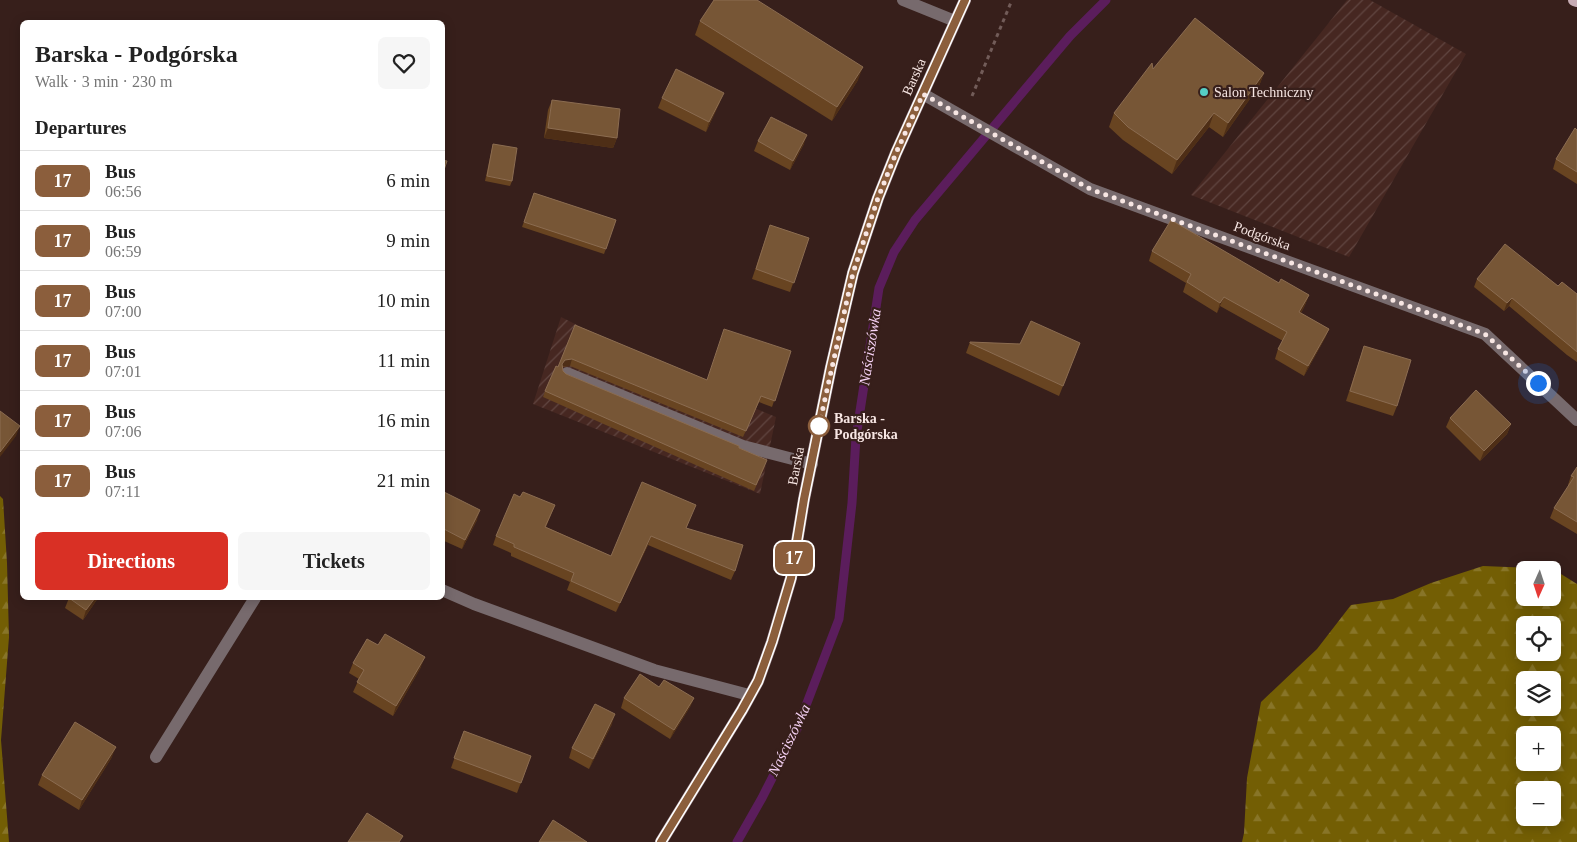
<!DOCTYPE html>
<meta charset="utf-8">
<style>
:root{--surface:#fff;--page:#f6f6f6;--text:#222;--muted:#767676;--line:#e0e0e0;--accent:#d93025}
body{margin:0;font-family:"Times New Roman",serif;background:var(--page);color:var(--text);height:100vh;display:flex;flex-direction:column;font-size:19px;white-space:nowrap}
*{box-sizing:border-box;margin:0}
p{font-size:16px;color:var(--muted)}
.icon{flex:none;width:28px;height:28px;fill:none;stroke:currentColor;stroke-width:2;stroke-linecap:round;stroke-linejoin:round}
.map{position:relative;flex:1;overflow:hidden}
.panel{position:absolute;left:20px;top:20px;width:425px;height:580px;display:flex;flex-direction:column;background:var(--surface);border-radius:8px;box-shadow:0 2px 12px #0003}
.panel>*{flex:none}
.badge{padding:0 10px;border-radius:8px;font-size:18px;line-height:32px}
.needle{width:32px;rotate:183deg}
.fabs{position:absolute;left:1516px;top:561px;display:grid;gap:10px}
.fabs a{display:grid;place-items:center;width:45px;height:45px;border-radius:8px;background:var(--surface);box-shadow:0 2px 12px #0003;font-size:25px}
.you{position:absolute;width:25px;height:25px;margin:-12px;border:4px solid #fff;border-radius:50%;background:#1a73e8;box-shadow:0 0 0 8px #1a73e833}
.map>.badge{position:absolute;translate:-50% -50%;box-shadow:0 0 0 2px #fff}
h2{padding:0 15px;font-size:19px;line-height:45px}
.round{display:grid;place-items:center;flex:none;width:52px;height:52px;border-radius:8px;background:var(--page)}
.headline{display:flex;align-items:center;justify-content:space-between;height:85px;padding:0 15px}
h1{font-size:24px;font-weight:800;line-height:38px}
.cta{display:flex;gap:10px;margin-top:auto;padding:10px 15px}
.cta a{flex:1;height:58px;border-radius:8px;background:var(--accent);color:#fff;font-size:20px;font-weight:800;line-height:58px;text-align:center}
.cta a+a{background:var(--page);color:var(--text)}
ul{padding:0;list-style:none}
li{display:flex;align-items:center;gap:15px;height:60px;padding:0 15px;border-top:1px solid var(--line)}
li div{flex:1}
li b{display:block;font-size:19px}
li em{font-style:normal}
li .badge{min-width:55px;font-weight:700;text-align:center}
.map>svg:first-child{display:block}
.industrial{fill:url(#industrial-furrows)}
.forest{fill:url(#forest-firs);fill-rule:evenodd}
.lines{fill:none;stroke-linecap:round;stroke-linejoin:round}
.stream{stroke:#5b1d5c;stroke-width:9}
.path{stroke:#725c59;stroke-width:3;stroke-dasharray:4 4;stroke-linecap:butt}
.lane{stroke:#776a6d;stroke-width:12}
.street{stroke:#776a6d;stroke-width:12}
.secondary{stroke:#a48f95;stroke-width:12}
.primary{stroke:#c7acb4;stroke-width:12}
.wall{fill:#684421}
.shaded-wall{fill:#4e2e16}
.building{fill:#775636;stroke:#8b6c51}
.line-casing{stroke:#fff;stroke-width:11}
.line{stroke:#8b5e3c;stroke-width:8}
.walk{stroke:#f7e6e3;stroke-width:5;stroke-dasharray:0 9}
.poi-dot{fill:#55cec5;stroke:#371f1b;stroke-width:2}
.stop-dot{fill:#fff;stroke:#8b5e3c;stroke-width:2.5}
.labels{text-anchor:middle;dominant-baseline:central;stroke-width:4.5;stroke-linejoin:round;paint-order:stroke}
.street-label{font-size:14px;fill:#f7e6e3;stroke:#371f1b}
.poi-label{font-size:14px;fill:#f7e6e3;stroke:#371f1b;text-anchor:start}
.stop-label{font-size:14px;font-weight:bold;fill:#f7e6e3;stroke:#371f1b;text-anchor:start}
.water-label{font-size:15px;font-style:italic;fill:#f7d3f6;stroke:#371f1b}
</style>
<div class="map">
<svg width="1577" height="842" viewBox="0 0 1577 842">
<defs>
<pattern id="industrial-furrows" width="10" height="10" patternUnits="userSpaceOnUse" patternTransform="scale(1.25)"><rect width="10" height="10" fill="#462721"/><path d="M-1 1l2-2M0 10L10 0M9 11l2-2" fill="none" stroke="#614641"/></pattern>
<pattern id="forest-firs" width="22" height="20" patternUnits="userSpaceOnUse" patternTransform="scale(1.25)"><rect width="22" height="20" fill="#735e04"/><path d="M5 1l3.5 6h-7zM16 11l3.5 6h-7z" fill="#887528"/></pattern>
</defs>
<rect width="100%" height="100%" fill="#371f1b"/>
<g class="industrial">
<path d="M1347,0H1370L1466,54L1349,257L1191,195Z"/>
<path d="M561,317L696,384L776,417L760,494L533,404Z"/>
</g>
<g class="forest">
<path d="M0,496L3,499L7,563L9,637L1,740L9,842H0Z"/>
<path d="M1483,566L1553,569L1577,584V842H1242L1244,833L1247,778L1261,702L1317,649L1351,605L1393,599L1431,583ZM1525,570H1552V598H1525ZM1525,625H1552V652H1525ZM1525,680H1552V708H1525ZM1525,735H1552V762H1525ZM1525,790H1552V818H1525Z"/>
</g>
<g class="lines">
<path class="stream" d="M737,842L762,798L797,729L839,619L852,503L856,437L879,288L894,252L915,220L1070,36L1106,0"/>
<path class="path" d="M972,96L1012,0"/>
<path class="lane" d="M567,373L743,446L812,464"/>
<g class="street">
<path d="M903,0L955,21"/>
<path d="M923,94L1090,189L1485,334L1577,420"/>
<path d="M442,590L474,604L654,670L749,695"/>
<path d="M156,757L255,598"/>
</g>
<path class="secondary" d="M661,842L742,710L758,681L772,642L791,578L804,499L831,367L853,273L878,198L896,153L965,0"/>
<path class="primary" d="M1574,0L1577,1"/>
</g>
<g class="wall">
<path d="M700,21L858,80L832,121L695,35Z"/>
<path d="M1153,69L1264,73L1259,86L1223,137L1209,127L1172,174L1123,140L1109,127L1114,113Z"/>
<path d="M662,98L720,102L706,132L658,108Z"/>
<path d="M552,100L617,138L613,148L544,138L548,110Z"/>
<path d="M1577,130V184L1553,169L1556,159Z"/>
<path d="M758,141L804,144L790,170L754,151Z"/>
<path d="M493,144L512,181L510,186L485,181L492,148Z"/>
<path d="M534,193L616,220L604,254L522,227Z"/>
<path d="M770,225L809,238L790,292L752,279Z"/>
<path d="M1152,251L1279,283L1309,295L1305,305L1301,313L1329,329L1325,338L1304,376L1275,359L1278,349L1283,341L1220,306L1217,313L1183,292L1186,283L1149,261Z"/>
<path d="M1477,279L1558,286L1577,294V362L1567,355L1509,306L1504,311L1474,287Z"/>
<path d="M575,325L707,380L791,351L772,407L759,402L743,437L570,366L562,367L563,371L566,374L739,448L765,466L754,491L543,397L545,391L558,367Z"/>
<path d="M970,342L1020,344L1080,343L1059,396L966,353Z"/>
<path d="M1364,346L1397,406L1393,416L1346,401Z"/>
<path d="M1450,418L1511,424L1507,434L1480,461L1446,427Z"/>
<path d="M1577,467V534L1550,518L1554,508L1569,486L1568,485L1571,476Z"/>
<path d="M442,491L477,520L462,549L442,540Z"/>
<path d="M520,497L555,505L546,527L611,556L692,514L686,529L735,571L731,580L648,545L616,612L567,590L570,582L511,556V553L493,545L496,536Z"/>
<path d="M69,598H98L83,620L65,608Z"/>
<path d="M378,645L421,667L393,716L353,692L359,679L349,673L353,663Z"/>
<path d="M659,687L694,698L690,707L670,739L621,708L624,698Z"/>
<path d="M612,724L589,769L569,758L572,748Z"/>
<path d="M464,731L531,756L517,793L451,768Z"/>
<path d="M112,757L79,810L38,785L42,775Z"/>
</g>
<g class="shaded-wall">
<path d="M863,67L858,80L832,121L837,107Z"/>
<path d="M1264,73L1259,86L1223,137L1228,123Z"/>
<path d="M724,93L720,102L706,132L709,122Z"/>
<path d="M1214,113L1209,127L1172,174L1177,160Z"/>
<path d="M548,128L617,138L613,148L544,138Z"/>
<path d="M807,135L804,144L790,170L793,161Z"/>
<path d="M1309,295L1305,305L1296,322L1299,312Z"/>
<path d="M1224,297L1220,306L1217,313L1220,303Z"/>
<path d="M1512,298L1509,306L1504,311L1507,303Z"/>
<path d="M1329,329L1325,338L1304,376L1308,366Z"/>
<path d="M572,359L570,366H562L559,370L562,364L565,360Z"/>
<path d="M1511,424L1507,434L1480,461L1484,451Z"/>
<path d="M20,426L16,436L0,457V452Z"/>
<path d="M480,510L477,520L462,549L465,540Z"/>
<path d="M651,536L648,545L616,612L620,603Z"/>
<path d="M95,598H98L83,620L86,610Z"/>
<path d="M425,657L421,667L393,716L396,706Z"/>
<path d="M694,698L690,707L670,739L674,730Z"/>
<path d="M615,714L612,724L589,769L593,759Z"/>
<path d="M116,747L112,757L79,810L82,800Z"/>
</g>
<g class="building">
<path d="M714,0H757L863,67L837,107L700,21Z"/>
<path d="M1195,18L1264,73L1228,123L1214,113L1177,160L1128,127L1114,113L1152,63L1153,69Z"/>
<path d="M676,69L724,93L709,122L662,98Z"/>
<path d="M552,100L620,109L617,138L548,128Z"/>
<path d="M771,117L807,135L793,161L758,141Z"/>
<path d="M1575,128L1577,130V172L1556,159Z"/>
<path d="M493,144L517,148L512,181L487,176Z"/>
<path d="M442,160L447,161L442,176Z"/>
<path d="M534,193L616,220L606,249L524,222Z"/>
<path d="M1171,220L1279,283L1281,279L1309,295L1299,312L1329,329L1308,366L1278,349L1287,332L1224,297L1220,303L1187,282L1191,274L1152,251Z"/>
<path d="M770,225L809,238L794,283L756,269Z"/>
<path d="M1505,244L1558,286L1562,282L1577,294V352L1570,346L1512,298L1507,303L1477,279Z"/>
<path d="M1031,321L1080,343L1063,386L970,343V342L1020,344Z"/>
<path d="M575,325L707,380L724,329L791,351L775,401L761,396L746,431L572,359L565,360L562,364L563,371L566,374L739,446V448L767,460L756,485L545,391L556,366L558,367Z"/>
<path d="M1364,346L1411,360L1397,406L1350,391Z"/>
<path d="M1476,390L1511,424L1484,451L1450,418Z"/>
<path d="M0,411L20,426L0,452Z"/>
<path d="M1577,467V522L1554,508L1574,477L1571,476Z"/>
<path d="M642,482L696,505L686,528L743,545L735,571L651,536L620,603L571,581L574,573L514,547V544L496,536L514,494L520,497L523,492L555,505L545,527L611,556Z"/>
<path d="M442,491L480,510L465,540L442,528Z"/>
<path d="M69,598H95L86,610Z"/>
<path d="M385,634L425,657L396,706L357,682L364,670L353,663L367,639L378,645Z"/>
<path d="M640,674L659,687L664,680L694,698L674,730L624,698Z"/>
<path d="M595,704L615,714L593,759L572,748Z"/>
<path d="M75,722L116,747L82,800L42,775Z"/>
<path d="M464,731L531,756L521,783L454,758Z"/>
<path d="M367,813L403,836L399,842H348Z"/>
<path d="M553,820L587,842H539Z"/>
</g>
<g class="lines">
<g class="line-casing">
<path id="line" d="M661,842L742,710L758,681L772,642L791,578L804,499L831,367L853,273L878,198L896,153L965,0"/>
</g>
<use href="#line" class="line"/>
<path class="walk" d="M819,426L853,273L878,198L896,153L923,94L1090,189L1485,334L1538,383"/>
</g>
<circle class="poi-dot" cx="1204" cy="92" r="5"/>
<circle class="stop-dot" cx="819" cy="426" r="10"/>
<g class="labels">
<g class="street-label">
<text transform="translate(914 77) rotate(-66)">Barska</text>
<text transform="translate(1262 236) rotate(20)">Podgórska</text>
<text transform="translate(796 466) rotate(-79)">Barska</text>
</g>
<g class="poi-label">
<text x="1214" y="92">Salon Techniczny</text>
</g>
<g class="stop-label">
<text x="834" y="418">Barska -<tspan x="834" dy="16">Podgórska</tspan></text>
</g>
<g class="water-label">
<text transform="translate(870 347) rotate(-81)">Naściszówka</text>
<text transform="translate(789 740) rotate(-64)">Naściszówka</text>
</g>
</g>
</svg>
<div class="fabs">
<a><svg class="needle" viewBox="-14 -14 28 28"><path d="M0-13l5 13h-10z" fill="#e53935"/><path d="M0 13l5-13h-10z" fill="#767676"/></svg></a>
<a><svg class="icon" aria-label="locate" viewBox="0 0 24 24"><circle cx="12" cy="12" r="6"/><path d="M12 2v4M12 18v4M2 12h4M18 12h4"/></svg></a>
<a><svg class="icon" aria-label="layers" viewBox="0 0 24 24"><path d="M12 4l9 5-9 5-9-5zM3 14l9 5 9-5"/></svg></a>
<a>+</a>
<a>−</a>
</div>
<div class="you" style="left:1538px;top:383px"></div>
<b class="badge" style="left:794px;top:558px;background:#8b5e3c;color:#fff">17</b>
<section class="panel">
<div class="headline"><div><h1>Barska - Podgórska</h1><p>Walk · 3 min · 230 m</p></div><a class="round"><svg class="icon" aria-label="heart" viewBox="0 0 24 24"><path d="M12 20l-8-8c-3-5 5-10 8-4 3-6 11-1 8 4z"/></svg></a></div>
<h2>Departures</h2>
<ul>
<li><span class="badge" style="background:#8b5e3c;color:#fff">17</span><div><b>Bus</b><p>06:56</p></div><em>6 min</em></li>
<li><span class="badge" style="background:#8b5e3c;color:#fff">17</span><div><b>Bus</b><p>06:59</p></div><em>9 min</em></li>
<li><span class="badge" style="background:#8b5e3c;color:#fff">17</span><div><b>Bus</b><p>07:00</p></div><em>10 min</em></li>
<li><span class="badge" style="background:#8b5e3c;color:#fff">17</span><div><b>Bus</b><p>07:01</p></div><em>11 min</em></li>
<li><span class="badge" style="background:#8b5e3c;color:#fff">17</span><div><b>Bus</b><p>07:06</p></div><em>16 min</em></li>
<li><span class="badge" style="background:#8b5e3c;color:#fff">17</span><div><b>Bus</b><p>07:11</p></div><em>21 min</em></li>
</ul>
<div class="cta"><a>Directions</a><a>Tickets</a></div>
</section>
</div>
